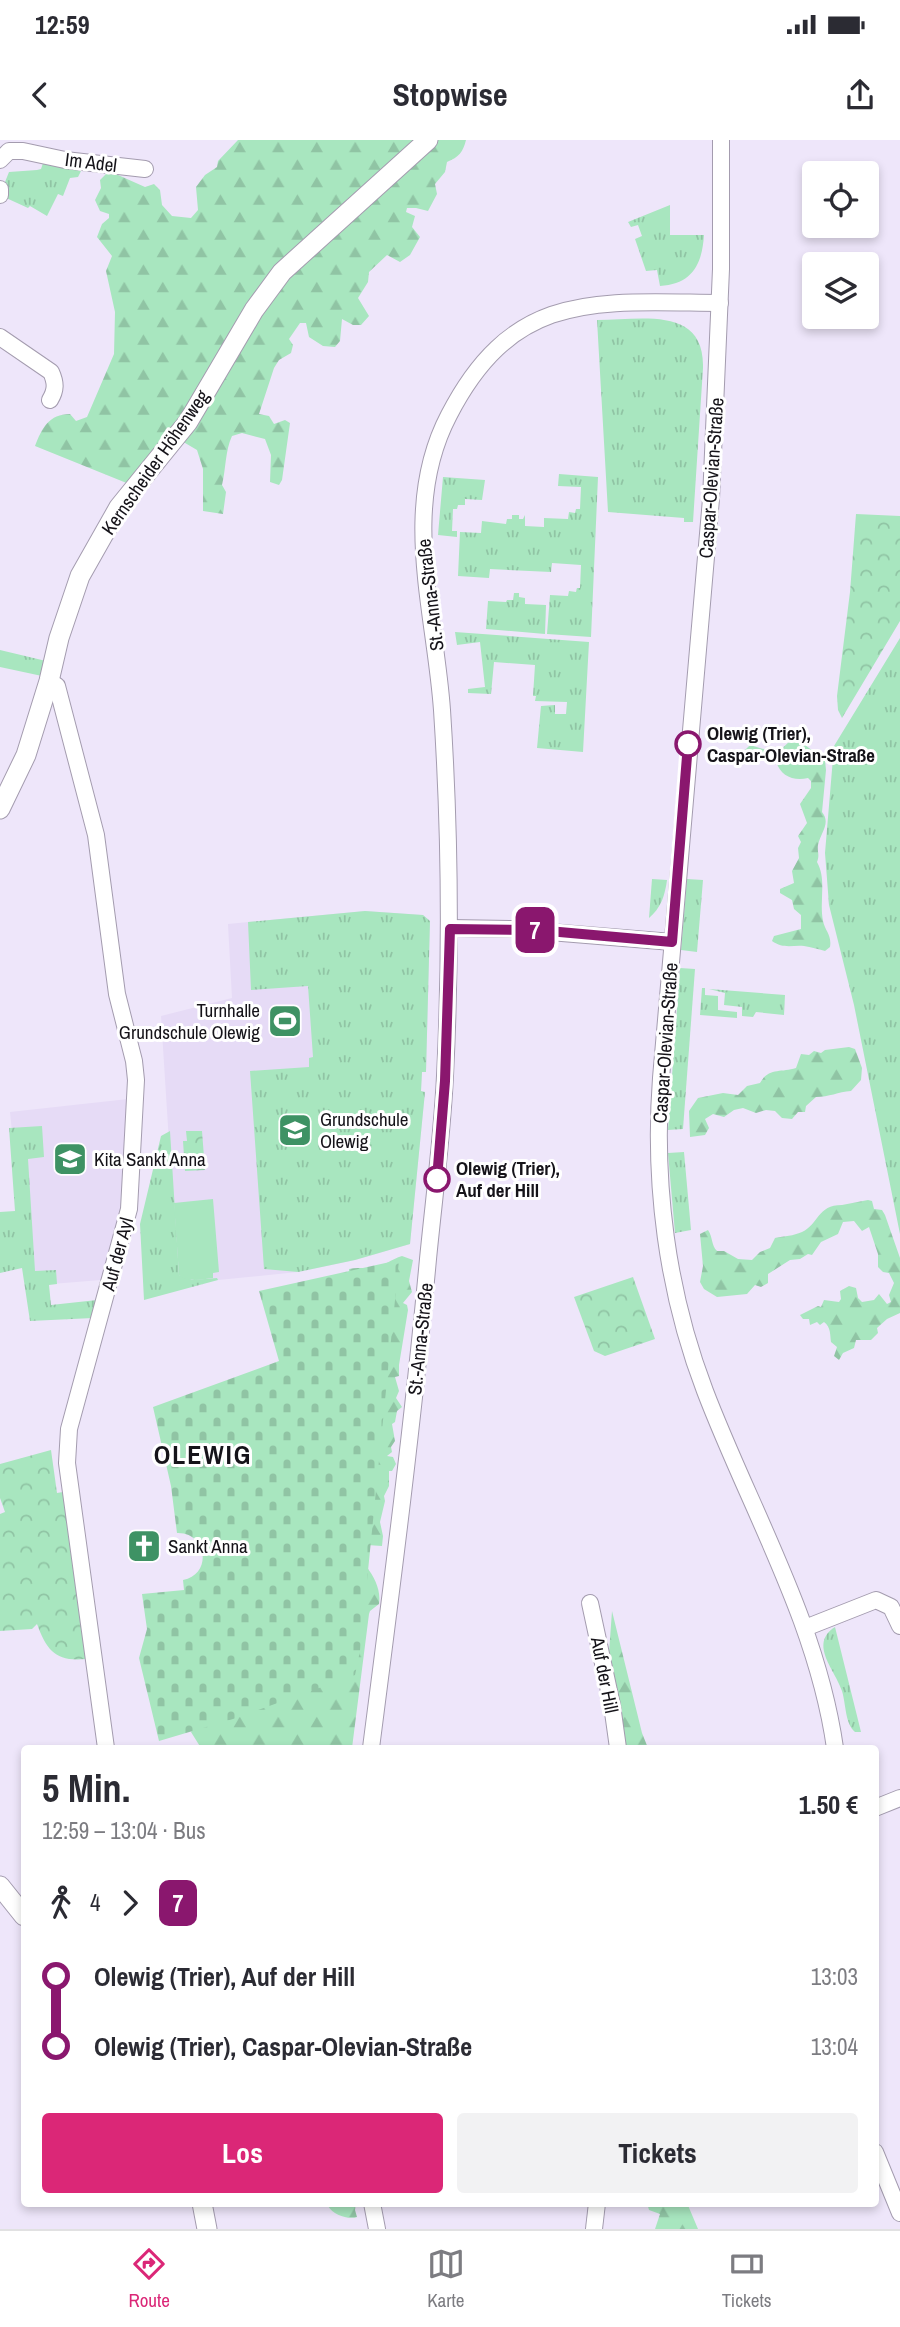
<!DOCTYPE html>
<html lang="de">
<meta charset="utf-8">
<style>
:root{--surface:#fff;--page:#f2f2f3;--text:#2b2b33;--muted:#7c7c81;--line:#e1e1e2;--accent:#db2777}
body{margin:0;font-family:"Archivo Narrow",sans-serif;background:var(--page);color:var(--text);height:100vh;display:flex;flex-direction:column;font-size:26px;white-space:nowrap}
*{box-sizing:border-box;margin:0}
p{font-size:23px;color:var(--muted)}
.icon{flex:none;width:38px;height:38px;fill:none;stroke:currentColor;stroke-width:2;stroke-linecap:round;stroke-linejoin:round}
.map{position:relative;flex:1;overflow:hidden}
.side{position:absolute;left:21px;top:1605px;width:858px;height:462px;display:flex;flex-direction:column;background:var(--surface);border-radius:7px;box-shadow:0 4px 10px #0003}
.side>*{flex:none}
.badge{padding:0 14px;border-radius:10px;font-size:24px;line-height:46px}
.controls{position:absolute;left:802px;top:21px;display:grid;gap:14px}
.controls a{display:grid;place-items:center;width:77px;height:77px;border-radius:7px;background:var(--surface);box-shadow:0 4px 10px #0003;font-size:35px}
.map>.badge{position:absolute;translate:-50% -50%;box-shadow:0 0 0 4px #fff}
.legs{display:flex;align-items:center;gap:10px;height:77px;padding:0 21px;font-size:23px}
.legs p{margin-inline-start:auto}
.headline{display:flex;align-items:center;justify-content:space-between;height:119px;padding:0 21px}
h1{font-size:38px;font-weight:700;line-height:52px}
.cta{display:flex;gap:14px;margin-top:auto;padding:14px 21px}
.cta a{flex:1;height:80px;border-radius:7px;background:var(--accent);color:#fff;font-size:28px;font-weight:700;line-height:80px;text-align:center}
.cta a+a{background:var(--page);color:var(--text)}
ul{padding:0 21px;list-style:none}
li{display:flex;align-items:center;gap:24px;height:70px;font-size:26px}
li i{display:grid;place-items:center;width:10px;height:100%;margin:0 9px;background:currentColor}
li i::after{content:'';width:18px;height:18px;margin:-9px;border:5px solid;border-radius:50%;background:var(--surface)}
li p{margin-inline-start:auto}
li:first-child i{background:linear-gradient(#0000 50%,currentColor 0)}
li:last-child i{background:linear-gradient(currentColor 50%,#0000 0)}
.status{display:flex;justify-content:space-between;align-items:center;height:49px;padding:0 35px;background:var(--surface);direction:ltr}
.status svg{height:19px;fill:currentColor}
header{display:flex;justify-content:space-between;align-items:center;height:91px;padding:0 21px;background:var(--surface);font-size:32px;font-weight:700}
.tab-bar{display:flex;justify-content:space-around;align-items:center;height:98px;border-top:2px solid var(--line);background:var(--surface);font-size:19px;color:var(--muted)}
.tab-bar a{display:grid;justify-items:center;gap:4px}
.tab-bar .current{color:var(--accent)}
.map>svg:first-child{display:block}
.built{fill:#e6dbf6}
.grass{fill:url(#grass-tufts)}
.forest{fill:url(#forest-firs)}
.cemetery{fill:url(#cemetery-stones)}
.park{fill:url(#park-crowns)}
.pitch{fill:#a8e6bf}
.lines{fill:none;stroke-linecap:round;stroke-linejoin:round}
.minor-casing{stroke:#a49caf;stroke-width:18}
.tertiary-casing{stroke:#a49caf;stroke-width:21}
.minor{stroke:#fff;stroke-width:16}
.tertiary{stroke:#fff;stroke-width:19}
.line-1-casing{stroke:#fff;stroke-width:16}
.line-1{stroke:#8a176e;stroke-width:10}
.stop-1-dot{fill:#fff;stroke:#8a176e;stroke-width:3.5}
.labels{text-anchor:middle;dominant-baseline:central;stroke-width:6;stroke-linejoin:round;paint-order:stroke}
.street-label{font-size:19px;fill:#151319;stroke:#fff}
.stop-label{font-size:19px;font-weight:bold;fill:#151319;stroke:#fff;text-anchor:start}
.poi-label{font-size:19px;fill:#151319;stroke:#fff;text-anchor:start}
.district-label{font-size:26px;font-weight:bold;letter-spacing:2px;fill:#151319;stroke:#fff}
</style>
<div class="status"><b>12:59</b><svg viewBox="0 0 49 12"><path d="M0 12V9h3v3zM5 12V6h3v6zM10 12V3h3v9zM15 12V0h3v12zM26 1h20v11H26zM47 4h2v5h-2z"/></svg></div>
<header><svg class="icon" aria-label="back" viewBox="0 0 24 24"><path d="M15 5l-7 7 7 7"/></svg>Stopwise<svg class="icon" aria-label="share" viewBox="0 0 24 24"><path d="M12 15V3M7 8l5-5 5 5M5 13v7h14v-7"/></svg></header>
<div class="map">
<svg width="900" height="2089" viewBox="0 0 900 2089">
<defs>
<pattern id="grass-tufts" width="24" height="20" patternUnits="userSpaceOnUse" patternTransform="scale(1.75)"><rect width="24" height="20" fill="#a8e6bf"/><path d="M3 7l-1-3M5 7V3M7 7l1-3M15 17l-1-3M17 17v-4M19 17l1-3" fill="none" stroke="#90c4a4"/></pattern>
<pattern id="forest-firs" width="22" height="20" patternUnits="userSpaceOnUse" patternTransform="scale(1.75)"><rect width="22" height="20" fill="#a8e6bf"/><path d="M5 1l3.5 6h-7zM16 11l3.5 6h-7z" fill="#90c4a4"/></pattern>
<pattern id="cemetery-stones" width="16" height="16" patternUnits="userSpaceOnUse" patternTransform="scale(1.75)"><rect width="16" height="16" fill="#a8e6bf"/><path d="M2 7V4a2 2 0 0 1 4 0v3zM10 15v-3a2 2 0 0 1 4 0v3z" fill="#90c4a4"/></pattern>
<pattern id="park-crowns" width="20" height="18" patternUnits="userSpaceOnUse" patternTransform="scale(1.75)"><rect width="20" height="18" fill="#a8e6bf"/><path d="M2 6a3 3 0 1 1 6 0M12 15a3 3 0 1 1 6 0" fill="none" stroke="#90c4a4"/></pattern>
</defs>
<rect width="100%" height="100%" fill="#eee6fa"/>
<g class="built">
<path d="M365,771L423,775L430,781L426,932H422L421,951L425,952L410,1104L355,1120L298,1132L178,1144L161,876L232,858L228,784Z"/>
<path d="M128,959L123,1067L101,1140L27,1146L10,972Z"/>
</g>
<g class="grass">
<path d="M44,20L81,31L78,37L70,38L63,56L58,54L47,76L30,66L28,68L4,57L5,42L9,32L37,30L41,29Z"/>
<path d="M670,65V95H704C702,125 692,144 660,146L657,130L646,131L635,99L642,96L638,85L631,87L628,82Z"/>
<path d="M597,180C640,180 705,165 703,228L693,382H684V378L608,372Z"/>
<path d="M559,334L598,337L591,497L547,494L550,455L568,456L569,451L576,452L577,448H580L581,425L552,423L551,432L490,429L489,438L458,436L460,392L481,393L482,381L506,384L507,379H512V375H519V379H523L525,375V386L544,387V378L568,379L569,372L575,373L576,369H580L581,347L558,346Z"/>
<path d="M443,337L485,340L482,360L465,359V365H458L457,369H453L452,391H457V397L438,395Z"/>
<path d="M514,453H519V457L525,458V464L546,465L545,494L486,489L488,461L506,462L507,460H513Z"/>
<path d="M455,492L589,502L583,612L537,608L541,566L555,565V574H566L567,562L535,561L536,556H533L535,525L494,522L491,554L468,553V549L485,547L480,502L457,505Z"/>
<path d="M900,498V1094L854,865L829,765L825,713L834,606Z"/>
<path d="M0,510L46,521L42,536L0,527Z"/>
<path d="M652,739L667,740C665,755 661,768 649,778Z"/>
<path d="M687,739L703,740L697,812L681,810Z"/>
<path d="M365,771L423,775L430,781L426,932H422L421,951L425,952L410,1104L355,1120L298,1132L264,1129L250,931L309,927V918L313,917L308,846L251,850L248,782Z"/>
<path d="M680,828L695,829L683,989L668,990Z"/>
<path d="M702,848H705V855L718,856V870L737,872V878L700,875Z"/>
<path d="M709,849L785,855L784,875L756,872L753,877L742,876V867L724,865L725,853Z"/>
<path d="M42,986L44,1017L28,1019L35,1131L56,1130L57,1144L49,1145L51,1165L97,1160L93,1178L30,1181L22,1128L0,1133V1072L15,1071L9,988Z"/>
<path d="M170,991L179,1135L193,1140L217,1138L218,1140L144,1160L140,1084L161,996Z"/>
<path d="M684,1012L691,1090L675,1093L668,1013Z"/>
<path d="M835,1487L861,1592H855C845,1584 846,1564 842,1551C836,1531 808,1504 835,1487Z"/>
</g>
<g class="forest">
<path d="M238,0H466C463,12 459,17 447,22L445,32L435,44L437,54L428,71L416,68H407L406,72L415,76L412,87L420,97L410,115L400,122L387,115L369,132L368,142L358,158L369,176L361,185H353L342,179L340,201L335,207L323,206L309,197L306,183H300L289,199L293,205L291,213L279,220L274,228L259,274L269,276L274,284L285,280L290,283L282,340L279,345L270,342L271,315L265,299L242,293L232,296C225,311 226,329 222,345L226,352L223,374L203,371V329L197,310L180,300L129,344L35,306C42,288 49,274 70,274L76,281L87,277L114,214L115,172L106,131L112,116L97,97L102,84L109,78V74L100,71L95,60L101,48L100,40L109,31L145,47L154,44L160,50L162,65L172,76L191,78L198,70L196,47L205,35L217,27L218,21Z"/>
<path d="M790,601L801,602L825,620L826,630L822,672C831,683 821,692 818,705C817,711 820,715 817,722C827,740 819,760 823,781C825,791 832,795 830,807L825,811C818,809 811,807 804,806C792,805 783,809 772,801L774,796L801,789V775L794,769L792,760L780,753V749L794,743L792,731L799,718L798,708L801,702L798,696L807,683L800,664L811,648V641L808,638C793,642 778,635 776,619L748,617L745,610L750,605L777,613Z"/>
<path d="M849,907L855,909L862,928L861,940L851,951C838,952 829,957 816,957L806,966L805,972H798L792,979L782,978L775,971L766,970L756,973L743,968L734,970L724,977L713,974L705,979L709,988L705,995L690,997L689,971L698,958L723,953L738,955L747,946L760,943C769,927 781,933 796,928L801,914L809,915L814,911L821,913L825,910Z"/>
<path d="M868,1060L872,1061L874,1069L882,1070L885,1075L900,1118V1173L887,1179L877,1188L878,1193L871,1200H856L854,1208L843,1213L839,1220L834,1216L837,1207L831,1202C830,1195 831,1187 824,1182L820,1185L817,1182L810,1185L809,1179H803L800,1175L818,1166L821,1167L824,1160L839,1162L841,1159L840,1151L849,1146L856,1148L858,1158L862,1162L874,1160L879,1154L887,1164L891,1162L889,1155L894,1143L889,1133L883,1132L878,1127V1114L869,1087L862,1091L854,1081L843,1082L838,1094L821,1102L812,1115L808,1114L800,1119L790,1120L768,1134V1143L761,1147L755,1145L747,1154L717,1157L704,1149L700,1142L703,1126L700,1094L708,1090C713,1097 711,1105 717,1111H724L738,1119L752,1120L760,1112L770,1108L775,1098C785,1096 793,1096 802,1092C819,1084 817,1065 842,1065Z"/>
<path d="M402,1116L413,1120L409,1141L412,1152L403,1163L407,1165L408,1170L399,1225V1236L395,1237L399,1251L396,1258L402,1267L397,1271L395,1282L392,1284L395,1301L391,1307L392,1312L387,1316L393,1317L396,1324L392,1331H389V1346L384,1356L385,1361L380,1382L383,1396L382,1406L367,1405L349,1129C357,1127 365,1129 374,1128C382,1127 392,1119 402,1116Z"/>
<path d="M366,1426C375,1438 381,1450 379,1464L370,1471L369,1474L352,1608H201L191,1592L195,1587Z"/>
<path d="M612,1471L642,1593L648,1608H621L609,1513Z"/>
<path d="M329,2063H356L355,2070L357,2077C349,2080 333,2075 328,2066Z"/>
<path d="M647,2063H687L698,2089H655L660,2074L649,2070Z"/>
</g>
<path class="cemetery" d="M399,1120L360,1511L355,1535L233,1579L159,1601L139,1518L147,1489L142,1454L184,1450L183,1440C213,1434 207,1392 177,1393L171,1346L153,1267L279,1221L259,1151Z"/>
<g class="park">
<path d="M856,374L900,376V481L842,578L838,570L837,556L850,452Z"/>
<path d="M186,991H202L205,1030L185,1031L183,1001H187Z"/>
<path d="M633,1137L655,1199L605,1216L594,1211L574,1157Z"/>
<path d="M51,1310L57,1353L63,1352L86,1519C56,1522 47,1511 37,1484L32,1489L0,1491V1374L5,1372L0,1358V1324Z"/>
</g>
<path class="pitch" d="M213,1059L219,1132L213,1133V1138C202,1139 189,1143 179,1135L174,1063Z"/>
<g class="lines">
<g class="minor-casing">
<g id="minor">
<path d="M721,0V129L711,359L661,938C653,1043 667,1152 705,1251C750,1369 817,1481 835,1608"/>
<path d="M0,20L9,11H23L65,20L145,29"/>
<path d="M0,49V55"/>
<path d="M0,197L51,232C56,243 56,250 50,260"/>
<path d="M49,541L57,546L96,695L117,854L134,921L136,940L129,1069L69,1289L67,1323L106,1608"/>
<path d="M450,788L513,789L672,802"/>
<path d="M590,1463L612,1565L618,1608"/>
<path d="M805,1488L876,1460L891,1467L900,1486"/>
<path d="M371,1608C392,1445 413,1283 428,1119C434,1058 442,998 445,936C451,814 450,692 442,570C435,471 400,368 449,275C514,149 597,162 720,163"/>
<path d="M875,1668L900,1658"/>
<path d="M875,2012L900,2073"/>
<path d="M372,2063L377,2089"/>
<path d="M594,2089L597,2063"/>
</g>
</g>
<g class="tertiary-casing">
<g id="tertiary">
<path d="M0,669L26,615L49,541L59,498L80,436L119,367L188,282L254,170L282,132L428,0"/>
<path d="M0,1746L24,1776"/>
<path d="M202,2063L207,2089"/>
</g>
</g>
<use href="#minor" class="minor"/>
<use href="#tertiary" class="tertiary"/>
</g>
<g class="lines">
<g class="line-1-casing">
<path id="line-1" d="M437,1039L445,941L450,789L537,790L672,802L688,604"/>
</g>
<use href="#line-1" class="line-1"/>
</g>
<defs>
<g id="stadium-square" transform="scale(1.75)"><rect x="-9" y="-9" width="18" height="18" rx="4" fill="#3e9264" stroke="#fff"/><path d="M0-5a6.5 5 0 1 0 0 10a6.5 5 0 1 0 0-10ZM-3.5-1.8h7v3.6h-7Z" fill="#fff"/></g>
<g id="school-square" transform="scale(1.75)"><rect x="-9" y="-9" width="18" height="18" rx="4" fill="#3e9264" stroke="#fff"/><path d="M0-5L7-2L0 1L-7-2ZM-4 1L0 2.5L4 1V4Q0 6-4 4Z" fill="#fff"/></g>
<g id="church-square" transform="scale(1.75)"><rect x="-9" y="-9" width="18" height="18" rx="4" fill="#3e9264" stroke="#fff"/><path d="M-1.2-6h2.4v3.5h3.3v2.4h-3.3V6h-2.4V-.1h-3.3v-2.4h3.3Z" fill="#fff"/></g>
</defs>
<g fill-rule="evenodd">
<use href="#stadium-square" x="285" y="881"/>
<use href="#school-square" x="295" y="990"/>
<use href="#school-square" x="70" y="1019"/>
<use href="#church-square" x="144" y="1406"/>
</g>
<g class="stop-1-dot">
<circle cx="688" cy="604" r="12"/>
<circle cx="437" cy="1039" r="12"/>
</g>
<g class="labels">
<g class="street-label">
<text transform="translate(91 22) rotate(7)">Im Adel</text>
<text transform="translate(155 322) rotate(-55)">Kernscheider Höhenweg</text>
<text transform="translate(711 338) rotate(-86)">Caspar-Olevian-Straße</text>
<text transform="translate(430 455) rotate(-97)">St.-Anna-Straße</text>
<text transform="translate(665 903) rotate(-86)">Caspar-Olevian-Straße</text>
<text transform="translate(117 1114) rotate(-75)">Auf der Ayl</text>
<text transform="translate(420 1199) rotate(-84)">St.-Anna-Straße</text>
<text transform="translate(605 1535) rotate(79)">Auf der Hill</text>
</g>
<g class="stop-label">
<text x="707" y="593">Olewig (Trier),<tspan x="707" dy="22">Caspar-Olevian-Straße</tspan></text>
<text x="456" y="1028">Olewig (Trier),<tspan x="456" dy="22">Auf der Hill</tspan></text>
</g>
<g class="poi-label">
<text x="260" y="870" text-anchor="end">Turnhalle<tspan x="260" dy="22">Grundschule Olewig</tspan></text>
<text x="320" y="979">Grundschule<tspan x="320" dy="22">Olewig</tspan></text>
<text x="94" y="1019">Kita Sankt Anna</text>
<text x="168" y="1406">Sankt Anna</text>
</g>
<g class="district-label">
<text x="203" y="1314">OLEWIG</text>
</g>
</g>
</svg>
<div class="controls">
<a><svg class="icon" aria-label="locate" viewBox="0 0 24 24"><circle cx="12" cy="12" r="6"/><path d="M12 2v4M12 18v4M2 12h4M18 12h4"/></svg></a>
<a><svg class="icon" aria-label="layers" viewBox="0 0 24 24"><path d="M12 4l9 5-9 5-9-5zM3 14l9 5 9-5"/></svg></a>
</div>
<b class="badge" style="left:535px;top:790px;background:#8a176e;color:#fff">7</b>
<section class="side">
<div class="headline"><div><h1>5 Min.</h1><p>12:59 – 13:04 · Bus</p></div><b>1.50 €</b></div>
<div class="legs"><svg class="icon" aria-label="walk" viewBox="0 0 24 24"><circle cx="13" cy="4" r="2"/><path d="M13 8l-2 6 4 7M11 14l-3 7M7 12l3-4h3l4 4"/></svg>4<svg class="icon" aria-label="forward" viewBox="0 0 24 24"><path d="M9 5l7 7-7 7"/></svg><b class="badge" style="background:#8a176e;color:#fff">7</b></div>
<ul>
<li><i style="color:#8a176e"></i><b>Olewig (Trier), Auf der Hill</b><p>13:03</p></li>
<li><i style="color:#8a176e"></i><b>Olewig (Trier), Caspar-Olevian-Straße</b><p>13:04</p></li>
</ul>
<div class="cta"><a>Los</a><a>Tickets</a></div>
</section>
</div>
<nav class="tab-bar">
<a class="current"><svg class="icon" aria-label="directions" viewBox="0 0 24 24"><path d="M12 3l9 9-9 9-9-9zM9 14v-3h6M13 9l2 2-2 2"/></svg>Route</a>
<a><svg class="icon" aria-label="map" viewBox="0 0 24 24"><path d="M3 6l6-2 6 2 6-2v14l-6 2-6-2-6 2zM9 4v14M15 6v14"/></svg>Karte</a>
<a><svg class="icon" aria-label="tickets" viewBox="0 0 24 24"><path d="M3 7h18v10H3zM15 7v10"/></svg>Tickets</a>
</nav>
